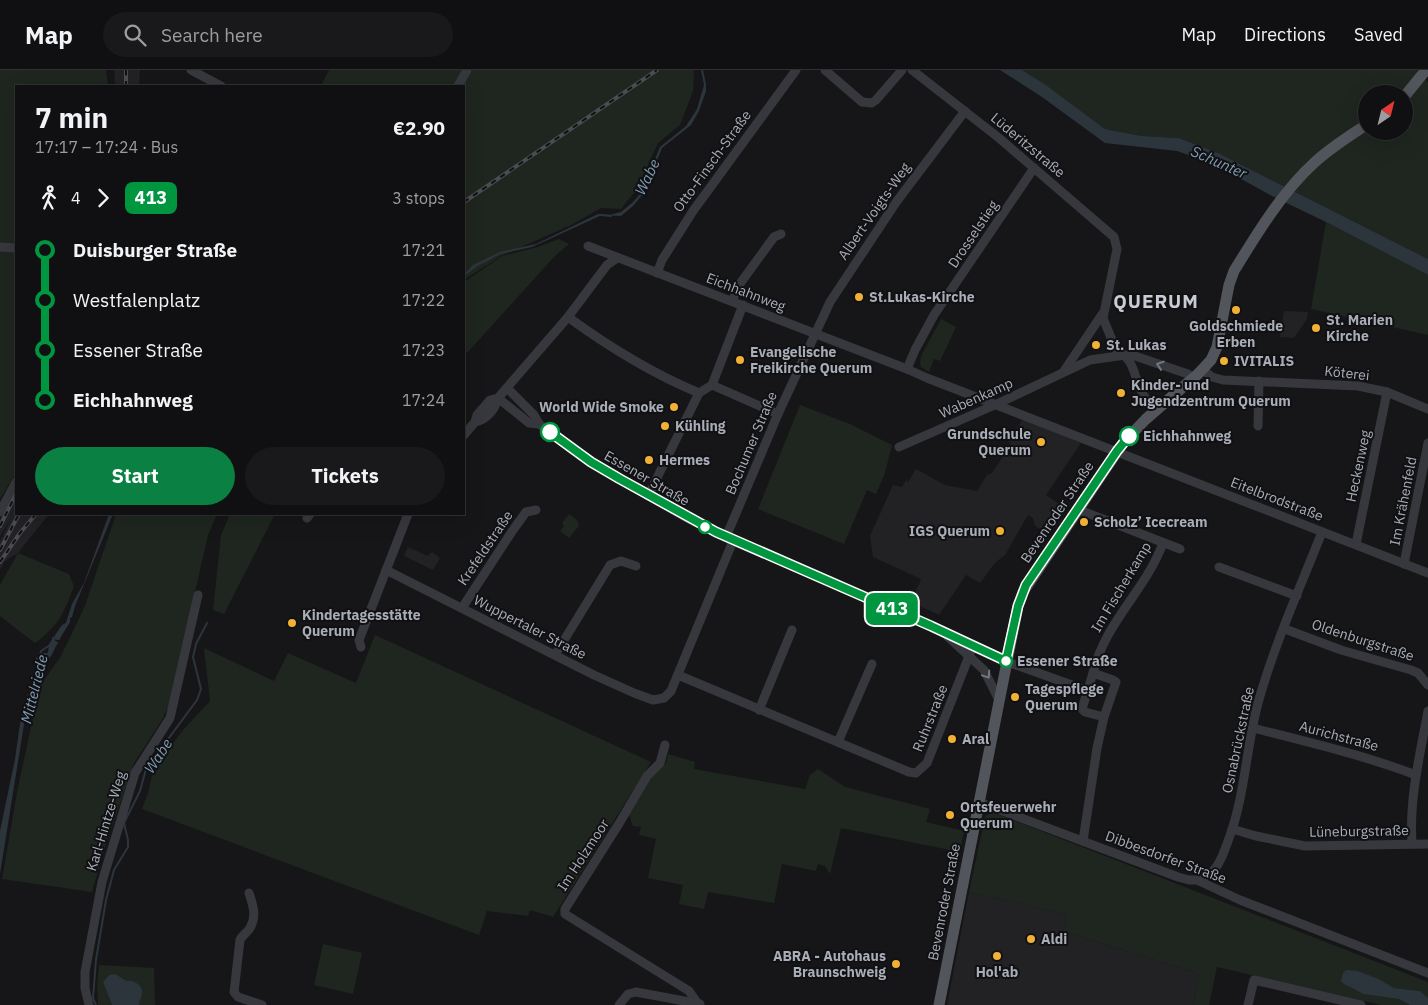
<!DOCTYPE html>
<meta charset="utf-8">
<style>
:root{--surface:#101012;--page:#19191b;--text:#f1f3f6;--muted:#9c9d9f;--line:#303032;--accent:#0b8043}
body{margin:0;font-family:"IBM Plex Sans",sans-serif;background:var(--page);color:var(--text);height:100vh;display:flex;flex-direction:column;font-size:19px;white-space:nowrap}
*{box-sizing:border-box;margin:0}
p{font-size:16px;color:var(--muted)}
.icon{flex:none;width:28px;height:28px;fill:none;stroke:currentColor;stroke-width:2;stroke-linecap:round;stroke-linejoin:round}
.map{position:relative;flex:1;overflow:hidden}
.sheet{position:absolute;left:15px;top:15px;width:450px;height:430px;display:flex;flex-direction:column;background:var(--surface);border-radius:0px;box-shadow:0 5px 20px #0002,0 0 0 1px var(--line)}
.sheet>*{flex:none}
.badge{padding:0 10px;border-radius:8px;font-size:18px;line-height:32px}
.needle{width:32px;rotate:35deg}
.controls{position:absolute;left:1358px;top:15px;display:grid;gap:10px}
.controls a{display:grid;place-items:center;width:55px;height:55px;border-radius:50%;background:var(--surface);box-shadow:0 5px 20px #0002,0 0 0 1px var(--line);font-size:25px}
.map>.badge{position:absolute;translate:-50% -50%;box-shadow:0 0 0 2px #fff}
.legs{display:flex;align-items:center;gap:8px;height:55px;padding:0 20px;font-size:16px}
.legs p{margin-inline-start:auto}
.head{display:flex;align-items:center;justify-content:space-between;height:85px;padding:0 20px}
h1{font-size:28px;font-weight:800;line-height:38px}
.primary-button{display:flex;gap:10px;margin-top:auto;padding:10px 20px}
.primary-button a{flex:1;height:58px;border-radius:30px;background:var(--accent);color:#fff;font-size:20px;font-weight:800;line-height:58px;text-align:center}
.primary-button a+a{background:var(--page);color:var(--text)}
ul{padding:0 20px;list-style:none}
li{display:flex;align-items:center;gap:18px;height:50px;font-size:19px}
li i{display:grid;place-items:center;width:8px;height:100%;margin:0 6px;background:currentColor}
li i::after{content:'';width:12px;height:12px;margin:-6px;border:4px solid;border-radius:50%;background:var(--surface)}
li p{margin-inline-start:auto}
li:first-child i{background:linear-gradient(#0000 50%,currentColor 0)}
li:last-child i{background:linear-gradient(currentColor 50%,#0000 0)}
header{display:flex;align-items:center;gap:30px;box-sizing:border-box;height:70px;padding:0 25px;background:var(--surface);border-bottom:1px solid var(--line)}
header strong{font-size:24px}
nav{display:flex;gap:28px;margin-inline-start:auto;font-size:18px}
.search{width:350px;height:45px;background:var(--page);display:flex;align-items:center;gap:12px;box-sizing:border-box;padding:0 18px;border-radius:28px;color:var(--muted);font-size:19px}
.map>svg:first-child{display:block}
.built{fill:#222225}
.green{fill:#1e261f;fill-rule:evenodd}
.water{fill:#2c353c}
.lines{fill:none;stroke-linecap:round;stroke-linejoin:round}
.stream{stroke:#2c353c;stroke-width:2}
.minor{stroke:#37383d;stroke-width:9}
.major{stroke:#53555c;stroke-width:11}
.rail-casing{stroke:#4a4c52;stroke-width:4}
.rail{stroke:#111113;stroke-width:2;stroke-dasharray:5.5;stroke-linecap:butt}
.oneway{stroke:#757881}
.line-1-casing{stroke:#fff;stroke-width:11}
.line-1{stroke:#009640;stroke-width:8}
.poi-dot{fill:#f2b134;stroke:#111113;stroke-width:2}
.stop-1-dot{fill:#fff;stroke:#009640;stroke-width:2.5}
.labels{text-anchor:middle;dominant-baseline:central;stroke-width:4;stroke-linejoin:round;paint-order:stroke}
.street-label{font-size:14px;fill:#a8adb8;stroke:#111113}
.poi-label{font-size:14px;font-weight:bold;fill:#a8adb8;stroke:#111113;text-anchor:start}
.stop-label{font-size:14px;font-weight:bold;fill:#a8adb8;stroke:#111113;text-anchor:start}
.water-label{font-size:15px;font-style:italic;fill:#7f9bb3;stroke:#111113}
.district-label{font-size:19px;font-weight:bold;letter-spacing:1px;fill:#c9ccd4;stroke:#111113}
</style>
<header>
<strong>Map</strong>
<div class="search"><svg class="icon" aria-label="search" viewBox="0 0 24 24"><circle cx="10" cy="10" r="6"/><path d="M15 15l6 6"/></svg>Search here</div>
<nav><a>Map</a><a>Directions</a><a>Saved</a></nav>
</header>
<div class="map">
<svg width="1428" height="935" viewBox="0 0 1428 935">
<rect width="100%" height="100%" fill="#161618"/>
<g class="built">
<path d="M114,0H140L139,16H115Z"/>
<path d="M1284,241L1308,242L1307,249L1294,268L1280,267Z"/>
<path d="M1023,349L1081,373L1046,425L1065,438L1047,463L1035,456L1033,448L1028,445L1005,485L996,492L980,513L966,505L939,545L911,532L921,509L873,487L870,466L893,415L902,417L906,410L908,412L916,399L945,415L977,421L987,405L992,403L1011,374L1008,371Z"/>
<path d="M16,417V444H49L18,483L5,491L0,500V471L11,449L0,466V449Z"/>
<path d="M408,477L428,486L432,482L440,488L433,500L404,486Z"/>
<path d="M969,822L1066,844L1063,861L1200,904L1193,935H947Z"/>
</g>
<g class="green">
<path d="M0,0H106L108,16H16V403L0,429Z"/>
<path d="M329,0H463L454,16H321Z"/>
<path d="M472,0H694L693,21L680,55L658,73L637,119L621,139L601,138L571,155L501,186L464,210L463,16Z"/>
<path d="M1022,0H1417L1428,12V189L1218,83L1179,68L1142,66L1105,59L1046,15ZM1366,24H1404V61H1366Z"/>
<path d="M1326,152L1428,205V265L1311,239Z"/>
<path d="M559,169L569,174L554,187L467,283L464,280V212L502,186L538,177Z"/>
<path d="M941,249L956,257L940,291L934,289L929,302L921,297L920,293L921,286Z"/>
<path d="M800,335L850,354L892,375L885,403L876,424L867,420L844,474L758,439Z"/>
<path d="M116,444H217L208,465L169,635L162,650L134,693L105,777L92,822L2,809L18,717L40,616L61,586L85,536Z"/>
<path d="M230,444H275L224,544L213,540L221,465Z"/>
<path d="M569,444L577,450L579,456L569,468L560,461L564,456L562,453Z"/>
<path d="M18,483L69,504L74,516C64,543 59,555 35,573L0,546V515Z"/>
<path d="M375,565L651,692L553,847L530,840L528,846L487,841L479,865L142,739L148,723L152,705L162,688L183,660L210,631L204,578L274,611L288,583L356,613Z"/>
<path d="M668,684L695,692L694,699L805,719L810,705L818,699L845,717L930,739L926,752L964,761L960,782L841,758L830,804L825,796L818,794L816,801L782,794L774,833L708,822L704,839L679,834L683,815L648,808L656,769L639,765L641,757L633,756L629,745L647,712L666,693Z"/>
<path d="M990,743H995L1428,912V928L1420,921L1394,918L1379,909L1358,901L1349,917L1363,924L1399,929L1410,935H1381L1217,897L1209,935H1193L1200,904L1063,861L1066,844L969,822L985,747Z"/>
<path d="M323,874L362,883L353,924L314,915Z"/>
<path d="M99,895L154,898L155,935H139C139,927 129,911 122,908C118,906 113,906 109,905L103,912L112,935H98L97,914Z"/>
</g>
<g class="water">
<path d="M701,0H703L706,14V21L699,41L691,55L662,78L644,123L633,136L621,146L602,145L532,177L500,184L476,197L464,207V204L473,195L500,182L536,174L598,144L609,145L621,142L632,133L641,123L660,77L686,56L697,39L704,15Z"/>
<path d="M1000,0H1022L1046,15L1105,59L1142,66L1179,68L1218,83L1426,188L1428,189V205L1326,152L1272,126L1214,94L1177,81L1105,73L1042,27Z"/>
<path d="M109,444H113L75,536L72,547L70,548V552L59,570L53,568L57,574L51,586L40,600V605L26,642L0,804V761L15,689L20,654L25,633L36,602V588L43,583H48L49,574L62,555L66,553L72,534L84,513Z"/>
<path d="M1346,900L1358,901L1379,909L1394,918L1420,921L1428,928V935H1410L1399,929L1363,924L1344,914L1341,911L1343,903Z"/>
<path d="M115,904L127,911C133,910 143,915 142,923C142,927 139,930 139,935H112L103,912L109,905Z"/>
</g>
<g class="lines">
<g class="stream">
<path d="M601,145L611,146"/>
<path d="M55,575L57,573L54,571L53,568L59,569"/>
<path d="M40,587L41,581L50,575"/>
<path d="M96,935L93,928L96,890L106,830L114,800L128,777V770L124,753L140,721L146,699L197,630L201,619L193,587L196,574L207,553"/>
</g>
<g class="minor">
<path d="M191,0L221,16"/>
<path d="M825,0L862,32L872,33L876,30L902,0"/>
<path d="M912,0L999,68L1114,167L1117,179L1103,248L1116,280C1137,291 1132,306 1143,324C1146,330 1151,335 1155,340"/>
<path d="M458,16L467,0"/>
<path d="M588,176L907,299L927,308L1428,503"/>
<path d="M0,177L16,178"/>
<path d="M657,203L662,190L693,141L796,0"/>
<path d="M732,231L739,215L774,167L781,164"/>
<path d="M568,247C609,277 651,303 699,323"/>
<path d="M907,299L915,280L934,245L1034,98"/>
<path d="M1203,300L1212,307L1223,310L1358,316L1387,322L1428,339"/>
<path d="M1064,301L1103,243"/>
<path d="M712,315L778,344"/>
<path d="M507,318L534,345L539,354L564,373L620,409L687,448L733,471L931,556L1013,594L1086,620"/>
<path d="M498,328L529,353L539,354"/>
<path d="M475,352C487,350 495,339 498,328L568,247L607,195L617,188"/>
<path d="M1258,356L1259,311"/>
<path d="M464,365L475,352L477,345L484,337L490,330L498,328"/>
<path d="M899,377L997,334L1090,290L1125,285L1135,286L1188,304L1193,309"/>
<path d="M648,426L699,323L712,315L743,235"/>
<path d="M1077,439L1180,479"/>
<path d="M0,442L16,412"/>
<path d="M307,448L310,444"/>
<path d="M726,467L778,344L830,232L897,131L965,41"/>
<path d="M1356,474L1387,322"/>
<path d="M1404,494L1428,373"/>
<path d="M1219,497L1297,526"/>
<path d="M386,500L594,605L634,623L653,630L664,628L671,621L733,471"/>
<path d="M462,538L513,460L526,442L536,440"/>
<path d="M1285,559L1341,580L1411,600L1418,603L1428,615"/>
<path d="M948,567L984,600L998,628"/>
<path d="M361,577L359,570L408,444"/>
<path d="M555,585L610,495L621,491L636,496"/>
<path d="M1093,603C1105,552 1146,520 1163,473"/>
<path d="M678,605L909,702L916,703L927,693L973,576"/>
<path d="M759,640L792,560"/>
<path d="M1253,658C1308,672 1363,685 1416,705"/>
<path d="M838,672L872,594"/>
<path d="M665,675L660,693L647,706L620,752L565,839V844L689,921L698,934"/>
<path d="M979,732L1178,807L1189,810H1197L1240,830L1428,903"/>
<path d="M1232,759L1256,766L1305,776L1428,774"/>
<path d="M1083,771L1097,678L1104,647L1116,612L1113,610L1093,603L1082,639L1085,642L1104,647"/>
<path d="M1412,773C1409,729 1420,684 1428,641"/>
<path d="M1197,810C1216,806 1222,788 1228,771C1245,727 1246,678 1258,633C1274,575 1300,518 1322,462"/>
<path d="M249,823C253,835 257,846 250,858C248,862 242,865 240,870L234,922L238,927L262,935"/>
<path d="M89,935L85,918V902L102,812L135,703L170,648L198,525"/>
<path d="M619,935L628,924L636,922L700,934"/>
<path d="M1248,935L1254,910L1361,935"/>
</g>
<g class="major">
<path d="M1404,27L1426,0"/>
<path d="M939,935L1018,536L1023,522L1123,373L1146,349L1198,304L1211,290L1217,277L1229,215L1234,201C1256,165 1282,122 1314,93C1330,78 1348,67 1366,55"/>
</g>
<g class="rail-casing">
<g id="rail">
<path d="M126,0V16"/>
<path d="M464,132L657,0"/>
<path d="M0,456L16,424"/>
<path d="M0,480L19,444"/>
<path d="M0,492L20,463L36,444"/>
</g>
</g>
<use href="#rail" class="rail"/>
</g>
<defs><path id="oneway-chevron" d="M-2-3.5L2.5 0L-2 3.5" fill="none" stroke-width="1.6" stroke-linecap="round" stroke-linejoin="round" transform="scale(1.25)"/></defs>
<g class="oneway">
<use href="#oneway-chevron" transform="translate(1160 295) rotate(-162)"/>
<use href="#oneway-chevron" transform="translate(987 605) rotate(56)"/>
</g>
<g class="lines">
<g class="line-1-casing">
<path id="line-1" d="M550,362L591,392L620,409L716,462L931,556L1006,591L1018,536L1026,515L1117,381L1129,366"/>
</g>
<use href="#line-1" class="line-1"/>
</g>
<g class="poi-dot">
<circle cx="859" cy="227" r="5"/>
<circle cx="1236" cy="240" r="5"/>
<circle cx="1316" cy="258" r="5"/>
<circle cx="1096" cy="275" r="5"/>
<circle cx="740" cy="290" r="5"/>
<circle cx="1224" cy="291" r="5"/>
<circle cx="1121" cy="323" r="5"/>
<circle cx="674" cy="337" r="5"/>
<circle cx="665" cy="356" r="5"/>
<circle cx="1041" cy="372" r="5"/>
<circle cx="649" cy="390" r="5"/>
<circle cx="1084" cy="452" r="5"/>
<circle cx="1000" cy="461" r="5"/>
<circle cx="292" cy="553" r="5"/>
<circle cx="1015" cy="627" r="5"/>
<circle cx="952" cy="669" r="5"/>
<circle cx="950" cy="745" r="5"/>
<circle cx="1031" cy="869" r="5"/>
<circle cx="997" cy="886" r="5"/>
<circle cx="896" cy="894" r="5"/>
</g>
<g class="stop-1-dot">
<circle cx="550" cy="362" r="9"/>
<circle cx="1129" cy="366" r="9"/>
<circle cx="705" cy="457" r="6"/>
<circle cx="1006" cy="591" r="6"/>
</g>
<g class="labels">
<g class="street-label">
<text transform="translate(1028 75) rotate(40)">Lüderitzstraße</text>
<text transform="translate(712 91) rotate(-54)">Otto-Finsch-Straße</text>
<text transform="translate(874 141) rotate(-55)">Albert-Voigts-Weg</text>
<text transform="translate(973 164) rotate(-56)">Drosselstieg</text>
<text transform="translate(746 222) rotate(21)">Eichhahnweg</text>
<text transform="translate(1347 303) rotate(6)">Köterei</text>
<text transform="translate(976 328) rotate(-24)">Wabenkamp</text>
<text transform="translate(751 373) rotate(-67)">Bochumer Straße</text>
<text transform="translate(1358 396) rotate(-78)">Heckenweg</text>
<text transform="translate(647 408) rotate(30)">Essener Straße</text>
<text transform="translate(1277 429) rotate(21)">Eitelbrodstraße</text>
<text transform="translate(1403 431) rotate(-79)">Im Krähenfeld</text>
<text transform="translate(1057 442) rotate(-56)">Bevenroder Straße</text>
<text transform="translate(485 478) rotate(-56)">Krefeldstraße</text>
<text transform="translate(1121 517) rotate(-59)">Im Fischerkamp</text>
<text transform="translate(530 557) rotate(27)">Wuppertaler Straße</text>
<text transform="translate(1363 570) rotate(18)">Oldenburgstraße</text>
<text transform="translate(930 648) rotate(-68)">Ruhrstraße</text>
<text transform="translate(1339 666) rotate(15)">Aurichstraße</text>
<text transform="translate(1238 670) rotate(-78)">Osnabrückstraße</text>
<text transform="translate(106 751) rotate(-73)">Karl-Hintze-Weg</text>
<text transform="translate(1359 761) rotate(-1)">Lüneburgstraße</text>
<text transform="translate(583 785) rotate(-57)">Im Holzmoor</text>
<text transform="translate(1166 787) rotate(20)">Dibbesdorfer Straße</text>
<text transform="translate(944 832) rotate(-79)">Bevenroder Straße</text>
</g>
<g class="poi-label">
<text x="869" y="227">St.Lukas-Kirche</text>
<text x="1326" y="250">St. Marien<tspan x="1326" dy="16">Kirche</tspan></text>
<text x="1236" y="256" text-anchor="middle">Goldschmiede<tspan x="1236" dy="16">Erben</tspan></text>
<text x="1106" y="275">St. Lukas</text>
<text x="750" y="282">Evangelische<tspan x="750" dy="16">Freikirche Querum</tspan></text>
<text x="1234" y="291">IVITALIS</text>
<text x="1131" y="315">Kinder- und<tspan x="1131" dy="16">Jugendzentrum Querum</tspan></text>
<text x="664" y="337" text-anchor="end">World Wide Smoke</text>
<text x="675" y="356">Kühling</text>
<text x="1031" y="364" text-anchor="end">Grundschule<tspan x="1031" dy="16">Querum</tspan></text>
<text x="659" y="390">Hermes</text>
<text x="1094" y="452">Scholz’ Icecream</text>
<text x="990" y="461" text-anchor="end">IGS Querum</text>
<text x="302" y="545">Kindertagesstätte<tspan x="302" dy="16">Querum</tspan></text>
<text x="1025" y="619">Tagespflege<tspan x="1025" dy="16">Querum</tspan></text>
<text x="962" y="669">Aral</text>
<text x="960" y="737">Ortsfeuerwehr<tspan x="960" dy="16">Querum</tspan></text>
<text x="1041" y="869">Aldi</text>
<text x="886" y="886" text-anchor="end">ABRA - Autohaus<tspan x="886" dy="16">Braunschweig</tspan></text>
<text x="997" y="902" text-anchor="middle">Hol'ab</text>
</g>
<g class="stop-label">
<text x="1143" y="366">Eichhahnweg</text>
<text x="1017" y="591">Essener Straße</text>
</g>
<g class="water-label">
<text transform="translate(1219 92) rotate(24)">Schunter</text>
<text transform="translate(647 107) rotate(-64)">Wabe</text>
<text transform="translate(34 619) rotate(-76)">Mittelriede</text>
<text transform="translate(158 686) rotate(-57)">Wabe</text>
</g>
<g class="district-label">
<text x="1156" y="231">QUERUM</text>
</g>
</g>
</svg>
<div class="controls">
<a><svg class="needle" viewBox="-14 -14 28 28"><path d="M0-13l5 13h-10z" fill="#e53935"/><path d="M0 13l5-13h-10z" fill="#9c9d9f"/></svg></a>
</div>
<b class="badge" style="left:892px;top:539px;background:#009640;color:#fff">413</b>
<section class="sheet">
<div class="head"><div><h1>7 min</h1><p>17:17 – 17:24 · Bus</p></div><b>€2.90</b></div>
<div class="legs"><svg class="icon" aria-label="walk" viewBox="0 0 24 24"><circle cx="13" cy="4" r="2"/><path d="M13 8l-2 6 4 7M11 14l-3 7M7 12l3-4h3l4 4"/></svg>4<svg class="icon" aria-label="forward" viewBox="0 0 24 24"><path d="M9 5l7 7-7 7"/></svg><b class="badge" style="background:#009640;color:#fff">413</b><p>3 stops</p></div>
<ul>
<li><i style="color:#009640"></i><b>Duisburger Straße</b><p>17:21</p></li>
<li><i style="color:#009640"></i><span>Westfalenplatz</span><p>17:22</p></li>
<li><i style="color:#009640"></i><span>Essener Straße</span><p>17:23</p></li>
<li><i style="color:#009640"></i><b>Eichhahnweg</b><p>17:24</p></li>
</ul>
<div class="primary-button"><a>Start</a><a>Tickets</a></div>
</section>
</div>
